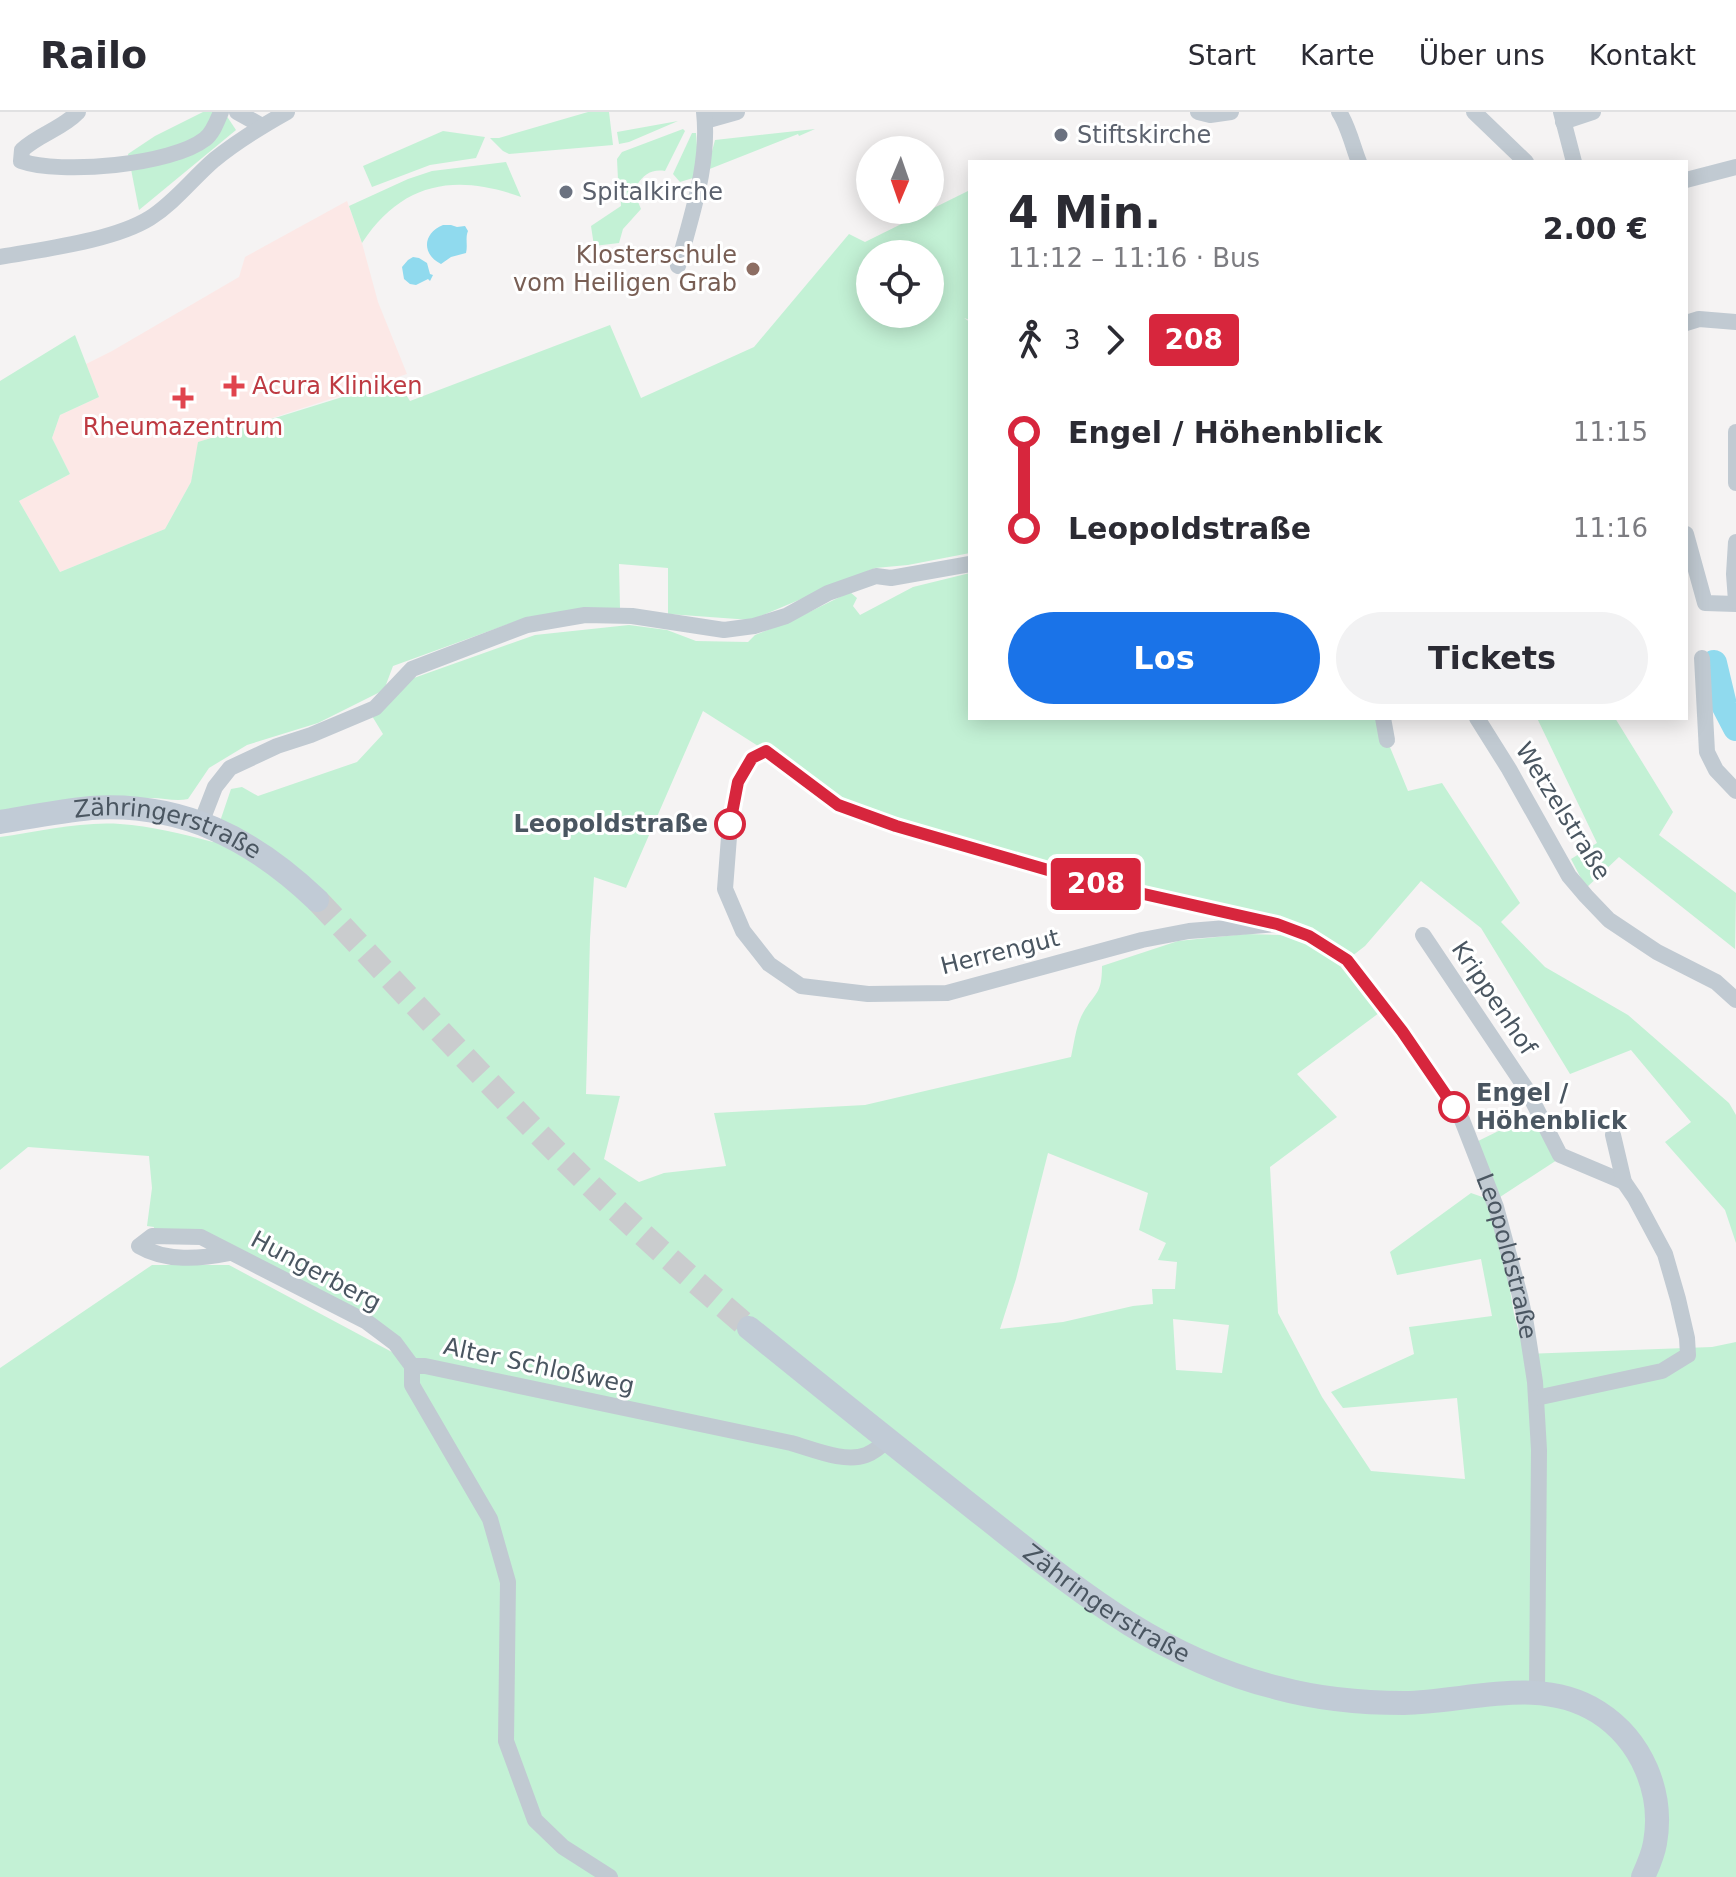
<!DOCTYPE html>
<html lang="de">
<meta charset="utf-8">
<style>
:root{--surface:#fff;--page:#f2f2f3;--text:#2b2b33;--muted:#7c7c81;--line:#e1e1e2;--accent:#1a73e8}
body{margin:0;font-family:"DejaVu Sans",sans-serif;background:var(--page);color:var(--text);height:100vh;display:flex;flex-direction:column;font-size:30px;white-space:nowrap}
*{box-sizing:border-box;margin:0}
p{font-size:26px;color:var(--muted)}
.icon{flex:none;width:44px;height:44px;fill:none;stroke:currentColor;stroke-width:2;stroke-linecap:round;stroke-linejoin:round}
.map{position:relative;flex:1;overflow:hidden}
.drawer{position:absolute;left:968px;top:48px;width:720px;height:560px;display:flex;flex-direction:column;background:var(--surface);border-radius:0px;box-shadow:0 4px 20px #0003}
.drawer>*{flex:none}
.badge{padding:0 16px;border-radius:6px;font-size:28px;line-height:52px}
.needle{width:52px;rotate:182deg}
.fabs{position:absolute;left:856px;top:24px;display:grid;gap:16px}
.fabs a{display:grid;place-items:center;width:88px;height:88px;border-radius:50%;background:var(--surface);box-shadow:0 4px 20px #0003;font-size:40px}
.map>.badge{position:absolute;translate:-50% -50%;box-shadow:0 0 0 4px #fff}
.legs{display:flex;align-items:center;gap:12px;height:88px;padding:0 40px;font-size:26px}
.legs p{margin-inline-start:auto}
.headline{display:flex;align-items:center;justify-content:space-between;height:136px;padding:0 40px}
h1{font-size:44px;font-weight:700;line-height:60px}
.primary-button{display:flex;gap:16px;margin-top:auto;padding:16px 40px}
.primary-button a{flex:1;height:92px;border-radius:48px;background:var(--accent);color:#fff;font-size:32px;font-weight:700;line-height:92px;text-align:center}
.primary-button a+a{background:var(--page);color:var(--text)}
ul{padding:0 40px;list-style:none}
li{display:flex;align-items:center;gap:28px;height:96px;font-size:30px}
li i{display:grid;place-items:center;width:12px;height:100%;margin:0 10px;background:currentColor}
li i::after{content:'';width:20px;height:20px;margin:-10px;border:6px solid;border-radius:50%;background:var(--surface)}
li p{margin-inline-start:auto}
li:first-child i{background:linear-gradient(#0000 50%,currentColor 0)}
li:last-child i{background:linear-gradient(currentColor 50%,#0000 0)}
header{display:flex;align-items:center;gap:48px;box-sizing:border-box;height:112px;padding:0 40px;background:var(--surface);border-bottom:2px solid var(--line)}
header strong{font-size:38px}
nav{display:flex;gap:44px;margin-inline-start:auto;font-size:28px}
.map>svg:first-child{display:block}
.medical{fill:#fce8e6}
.green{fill:#c3f1d5;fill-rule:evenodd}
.water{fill:#90daee}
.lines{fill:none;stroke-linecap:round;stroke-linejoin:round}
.river{stroke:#90daee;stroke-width:26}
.secondary-tunnel{stroke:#caccce;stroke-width:24;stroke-dasharray:24 12;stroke-linecap:butt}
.street{stroke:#c1cad2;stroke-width:16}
.secondary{stroke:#c1cbd6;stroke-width:24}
.line-1-casing{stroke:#fff;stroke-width:18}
.line-1{stroke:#d7263d;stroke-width:12}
.worship-dot{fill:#6b7280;stroke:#fff;stroke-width:3}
.education-dot{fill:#8d6e63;stroke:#fff;stroke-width:3}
.health-dot{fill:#e0444e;stroke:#fff;stroke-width:3}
.stop-1-dot{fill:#fff;stroke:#d7263d;stroke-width:4}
.labels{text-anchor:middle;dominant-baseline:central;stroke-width:6;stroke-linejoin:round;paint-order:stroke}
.worship-label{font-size:24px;fill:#5b616d;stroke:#fff;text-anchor:start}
.education-label{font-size:24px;fill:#785e54;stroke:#fff;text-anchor:end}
.health-label{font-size:24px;fill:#be3a42;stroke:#fff;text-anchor:start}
.street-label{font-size:24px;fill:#4a5661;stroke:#fff}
.stop-label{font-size:24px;font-weight:bold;fill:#4a5661;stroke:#fff;text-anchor:end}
</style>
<header>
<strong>Railo</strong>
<nav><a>Start</a><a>Karte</a><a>Über uns</a><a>Kontakt</a></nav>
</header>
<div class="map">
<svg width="1736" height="1765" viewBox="0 0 1736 1765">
<rect width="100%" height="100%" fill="#f5f3f3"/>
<path class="medical" d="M347,89L362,131L378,190L407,262L199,330L191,370L165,417L60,460L19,389L70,362L52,326L60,303L99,285L86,252L112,239L239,165L245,145Z"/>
<g class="green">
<path d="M203,0H224L236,18L139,98L128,42L155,24Z"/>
<path d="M588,0H609L613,33L509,42L503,39L490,26H499Z"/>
<path d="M678,9L629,30L619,32L617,20Z"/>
<path d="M683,17L685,19L665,59C652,57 644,62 637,73L623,71L618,68L617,47L622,40Z"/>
<path d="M815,17L799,24L798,22L707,58L715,28Z"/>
<path d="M443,19L485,25L476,46L430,53L372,75L363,54Z"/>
<path d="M692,21H696L698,48L693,66L680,70L673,62Z"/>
<path d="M506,50L521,85C455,61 402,70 362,131L349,94L408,67L432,59Z"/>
<path d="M620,76L636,79V85L641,97L623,117L619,131L594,134L591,114L621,94Z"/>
<path d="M970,78V101L968,102L970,118V208L964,206L970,210V441L908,453L875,456L751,508L668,502V456L619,452L620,496L528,505L393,554L384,578L318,611L247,633L209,656L188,687C176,690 164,686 151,686C102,686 48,691 0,699V269L75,223L99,285L60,303L52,326L70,362L19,389L60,460L165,417L191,370L198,330L397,268L410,289L610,213L641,286L754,235L849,122L865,130ZM870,142H930V202H870Z"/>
<path d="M970,461V606H1383L1387,628L1408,679L1442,671L1520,791L1501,810L1545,855L1628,903L1729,991L1736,1003V1131L1725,1098L1665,1030L1691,1010L1631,938L1570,962L1481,816L1421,769L1365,834L1347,848L1313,828L1340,853L1379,901L1297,962L1337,1005L1270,1055L1278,1201L1322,1285L1371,1359L1465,1367L1457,1286L1343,1296L1331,1280L1414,1242L1409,1215L1492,1204L1481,1147L1397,1163L1390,1140L1471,1081L1488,1087L1504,1142L1514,1202L1525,1242L1712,1235L1736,1230V1765H0V1256L152,1153H229L405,1247L395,1231L221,1136L152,1124L154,1115L147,1114L152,1076L149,1044L28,1035L0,1058V725C37,720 83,709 120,712C151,714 182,722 213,730L231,677L242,675L258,684L357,650L383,622L372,604L411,567L535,523L629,513L667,518L696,529L748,530L755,523L793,508L850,480L857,486L853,494L860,503L913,475ZM703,599L766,639L838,693L1086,769L1306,824L1246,822L1178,829L1102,854C1102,883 1095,880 1083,901C1076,913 1074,932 1071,945L865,993L714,1001L726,1054L664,1061L639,1070L604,1047L620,984L586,982L590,826L594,765L626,776ZM1048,1041L1148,1081L1139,1118L1166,1131L1158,1148L1177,1150L1175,1177H1152L1153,1192L1133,1194L1063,1210L1000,1217L1016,1167ZM1173,1207L1229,1213L1222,1261L1176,1258Z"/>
<path d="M1537,606H1615L1673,700L1659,723L1736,781L1735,837L1619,745L1586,776L1571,747L1597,731Z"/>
<path d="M1531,1003L1557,1048L1500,1085L1474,1031Z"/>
</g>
<g class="water">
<path d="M443,113H451L457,115L465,114L468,119C465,126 468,133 466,141L451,145L441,152C421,142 423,121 443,113Z"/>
<path d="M413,145L419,146L427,151L430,162L433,163L430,169L428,167L416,173L410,172L404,167L402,155L408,148Z"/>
</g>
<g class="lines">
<path class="river" d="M1714,551L1724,593L1736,616"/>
<path class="secondary-tunnel" d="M317,788C406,882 493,978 586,1069C638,1120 693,1168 749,1216"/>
<g class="street">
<path d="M78,0C62,17 39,22 22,38L21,49C60,63 172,53 205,27C213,21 217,9 221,0"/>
<path d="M237,0L262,14"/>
<path d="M1198,0L1210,3L1231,0"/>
<path d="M1339,0C1348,13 1353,35 1359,50"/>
<path d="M1474,0L1526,50"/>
<path d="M1561,0L1574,50"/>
<path d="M705,9L737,0"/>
<path d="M1563,10L1593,0"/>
<path d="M1686,68L1736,55"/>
<path d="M0,145C43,137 113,129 150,106C175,90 192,67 214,48C236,30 262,14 287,0"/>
<path d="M678,154C691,104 710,52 704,0"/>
<path d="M1686,211L1699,207L1736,210"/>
<path d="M1736,320V371"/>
<path d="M1686,422L1705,491L1736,492"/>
<path d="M1736,430L1734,462L1736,489"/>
<path d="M1702,546L1707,640L1716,658L1736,679"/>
<path d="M1383,606L1387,628"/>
<path d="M1477,606L1509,657L1569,764L1586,784L1609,808L1657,840L1716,870L1736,888"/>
<path d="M201,711L215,675L230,656L277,634L311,623L375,596L412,557L527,513L585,503L632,504L724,518L754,514L786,504L828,481L876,464L891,466L970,452"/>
<path id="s1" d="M1277,812L1189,819L1142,828L947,881L868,882L801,874L769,852L743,819L725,777L730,712L738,670L752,646L766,639L838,693L896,714L1086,769L1277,812L1309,824L1347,848L1402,919L1462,1008L1496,1095L1520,1184L1526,1212L1535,1270L1539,1338L1537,1580"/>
<path d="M1423,823L1527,978L1560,1043L1624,1070"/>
<path d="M230,1141C200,1147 166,1150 139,1134L152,1124L201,1125L367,1210L395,1231L412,1254"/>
<path d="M412,1254V1273L490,1407L508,1470L506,1629L535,1708L563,1735L610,1765"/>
<path d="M412,1254H425L791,1331C813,1337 844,1351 866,1343C874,1340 881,1334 887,1328"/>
<path d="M1536,1286L1662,1259L1688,1243L1687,1226L1678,1187L1665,1142L1635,1086L1624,1070L1613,1023"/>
</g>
<g class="secondary">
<path id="s2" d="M0,710C30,705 60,699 91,696C182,690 253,727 317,788"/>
<path id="s3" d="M749,1216C824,1277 899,1337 975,1397C1073,1474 1154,1545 1278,1576C1319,1587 1362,1591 1404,1591C1468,1590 1540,1563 1598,1600C1642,1628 1664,1681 1655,1731C1653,1743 1648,1754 1643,1765"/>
</g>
</g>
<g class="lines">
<g class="line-1-casing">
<path id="line-1" d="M730,712L738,670L752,646L766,639L838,693L896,714L1086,769L1277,812L1309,824L1347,848L1402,919L1454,995"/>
</g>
<use href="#line-1" class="line-1"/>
</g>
<g class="worship-dot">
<circle cx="1061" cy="23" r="8"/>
<circle cx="566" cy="80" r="8"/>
</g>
<circle class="education-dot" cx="753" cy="157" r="8"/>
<g class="health-dot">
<path d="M230 262h8v8h8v8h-8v8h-8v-8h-8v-8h8z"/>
<path d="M179 274h8v8h8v8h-8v8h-8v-8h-8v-8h8z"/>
</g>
<g class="stop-1-dot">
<circle cx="730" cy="712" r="14"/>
<circle cx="1454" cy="995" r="14"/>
</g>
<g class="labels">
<g class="worship-label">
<text x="1077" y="23">Stiftskirche</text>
<text x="582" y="80">Spitalkirche</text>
</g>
<g class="education-label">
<text x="737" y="143">Klosterschule<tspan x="737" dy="28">vom Heiligen Grab</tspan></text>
</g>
<g class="health-label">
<text x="252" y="274">Acura Kliniken</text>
<text x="183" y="315" text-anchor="middle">Rheumazentrum</text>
</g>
<g class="street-label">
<text transform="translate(1563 699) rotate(58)">Wetzelstraße</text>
<text stroke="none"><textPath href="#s2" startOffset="172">Zähringerstraße</textPath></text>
<text transform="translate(1000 840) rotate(-14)">Herrengut</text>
<text transform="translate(1494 886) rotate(56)">Krippenhof</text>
<text stroke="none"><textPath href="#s1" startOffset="1728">Leopoldstraße</textPath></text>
<text transform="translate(316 1159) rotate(28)">Hungerberg</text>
<text transform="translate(539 1254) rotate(12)">Alter Schloßweg</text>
<text stroke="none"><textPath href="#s3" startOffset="452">Zähringerstraße</textPath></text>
</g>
<g class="stop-label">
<text x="708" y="712">Leopoldstraße</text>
<text x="1476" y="981" text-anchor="start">Engel /<tspan x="1476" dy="28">Höhenblick</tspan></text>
</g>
</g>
</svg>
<div class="fabs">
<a><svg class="needle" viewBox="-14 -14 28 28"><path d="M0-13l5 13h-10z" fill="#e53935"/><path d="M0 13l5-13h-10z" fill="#7c7c81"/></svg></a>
<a><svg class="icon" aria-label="locate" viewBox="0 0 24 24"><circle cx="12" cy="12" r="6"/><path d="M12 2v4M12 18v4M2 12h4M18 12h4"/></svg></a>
</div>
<b class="badge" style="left:1096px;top:772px;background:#d7263d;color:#fff">208</b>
<section class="drawer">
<div class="headline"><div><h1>4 Min.</h1><p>11:12 – 11:16 · Bus</p></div><b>2.00 €</b></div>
<div class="legs"><svg class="icon" aria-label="walk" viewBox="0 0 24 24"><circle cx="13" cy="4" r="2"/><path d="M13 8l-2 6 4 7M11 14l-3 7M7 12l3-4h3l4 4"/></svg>3<svg class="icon" aria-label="forward" viewBox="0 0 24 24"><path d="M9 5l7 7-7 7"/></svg><b class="badge" style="background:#d7263d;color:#fff">208</b></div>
<ul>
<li><i style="color:#d7263d"></i><b>Engel / Höhenblick</b><p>11:15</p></li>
<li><i style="color:#d7263d"></i><b>Leopoldstraße</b><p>11:16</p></li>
</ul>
<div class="primary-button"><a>Los</a><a>Tickets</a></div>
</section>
</div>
